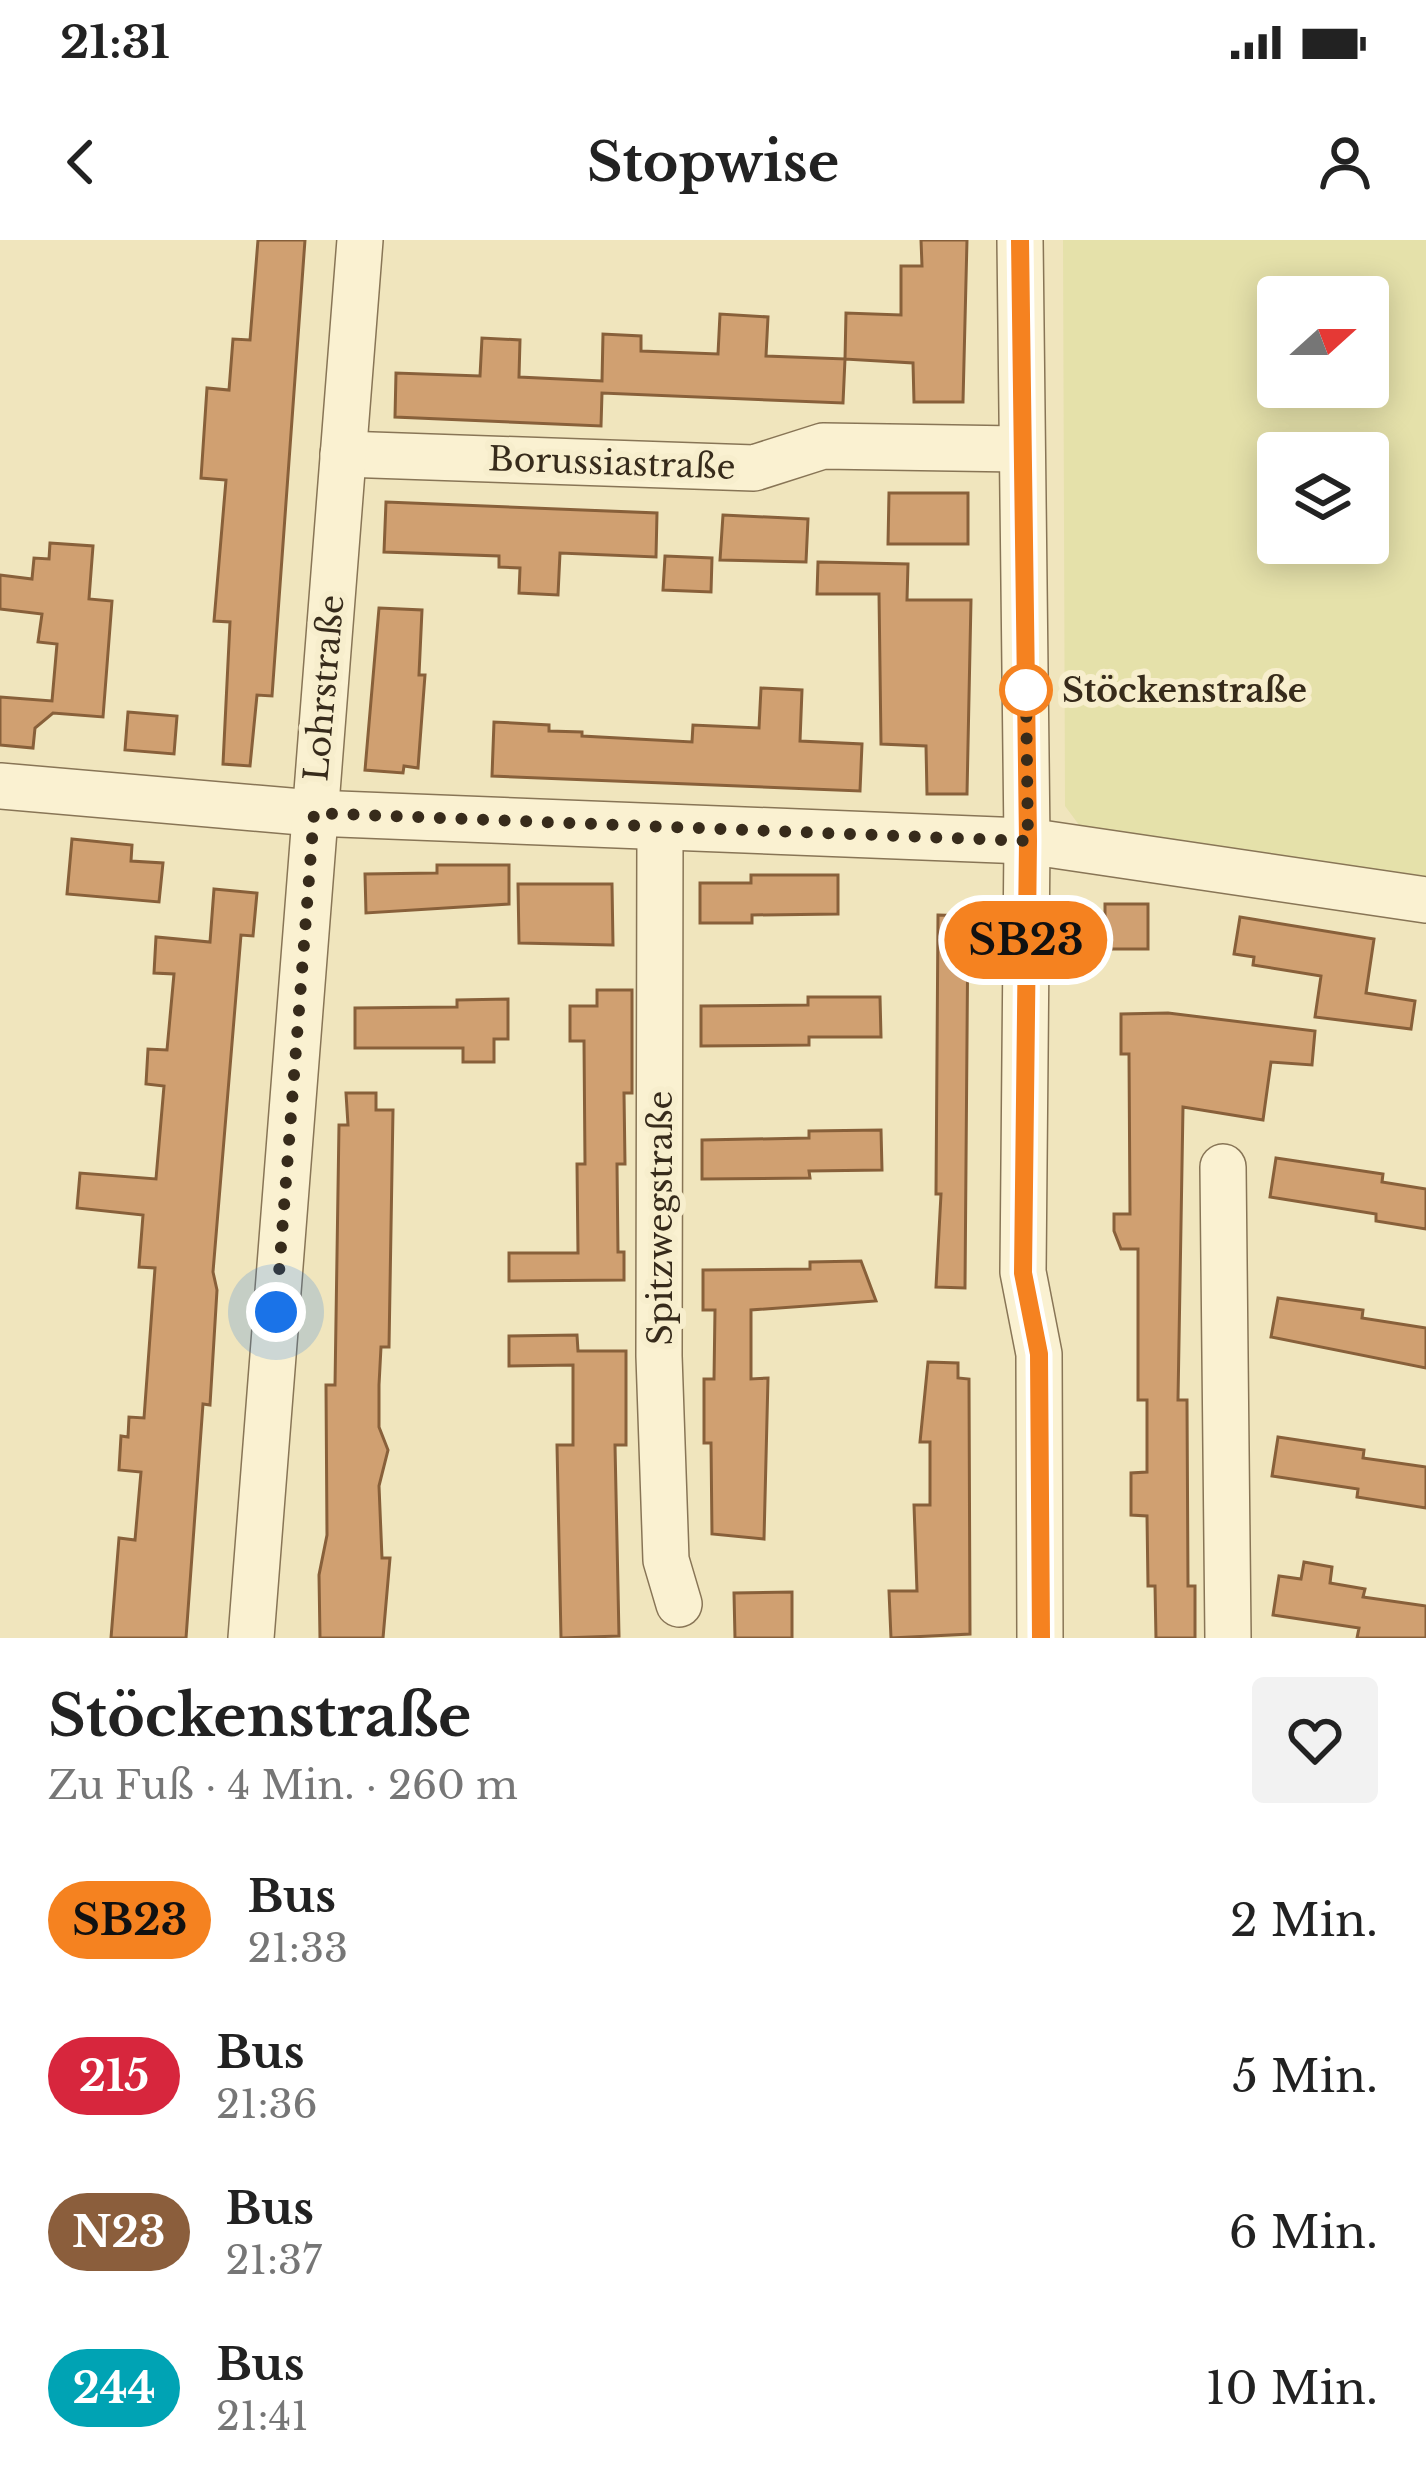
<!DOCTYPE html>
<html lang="de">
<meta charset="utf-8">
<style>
:root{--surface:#fff;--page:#f2f2f2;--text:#222;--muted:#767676}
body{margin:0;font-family:"Libre Baskerville",serif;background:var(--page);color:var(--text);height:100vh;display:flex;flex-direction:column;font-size:45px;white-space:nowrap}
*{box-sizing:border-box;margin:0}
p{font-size:39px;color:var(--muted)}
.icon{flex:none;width:66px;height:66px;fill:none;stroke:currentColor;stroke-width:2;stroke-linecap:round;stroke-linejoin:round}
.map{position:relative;height:1398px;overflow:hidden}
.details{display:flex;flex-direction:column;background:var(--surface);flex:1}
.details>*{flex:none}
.badge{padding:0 24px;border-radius:39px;font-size:42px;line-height:78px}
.needle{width:78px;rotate:69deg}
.fabs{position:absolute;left:1257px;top:36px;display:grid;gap:24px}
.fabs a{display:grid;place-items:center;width:132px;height:132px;border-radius:12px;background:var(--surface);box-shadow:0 6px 30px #0003;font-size:60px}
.you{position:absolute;width:60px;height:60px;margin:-30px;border:9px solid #fff;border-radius:50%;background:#1a73e8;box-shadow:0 0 0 18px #1a73e833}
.map>.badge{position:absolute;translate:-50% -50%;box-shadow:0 0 0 6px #fff}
.round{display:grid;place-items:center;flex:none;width:126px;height:126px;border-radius:12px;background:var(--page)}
.overview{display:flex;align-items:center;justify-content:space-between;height:204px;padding:0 48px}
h1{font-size:57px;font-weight:700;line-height:90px}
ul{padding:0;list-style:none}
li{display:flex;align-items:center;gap:36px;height:156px;padding:0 48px}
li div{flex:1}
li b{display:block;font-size:45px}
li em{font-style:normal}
li .badge{min-width:132px;font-weight:700;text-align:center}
.status{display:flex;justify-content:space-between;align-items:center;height:84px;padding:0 60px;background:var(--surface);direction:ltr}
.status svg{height:33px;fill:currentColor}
header{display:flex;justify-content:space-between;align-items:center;height:156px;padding:0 48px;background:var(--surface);font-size:54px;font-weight:700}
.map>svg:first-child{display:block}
.farmland{fill:#e5e1aa;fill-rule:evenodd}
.building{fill:#d0a071;stroke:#88603a;stroke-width:3}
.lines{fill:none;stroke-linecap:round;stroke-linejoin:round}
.minor-casing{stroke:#887556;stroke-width:48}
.minor{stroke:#faf1d1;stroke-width:45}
.line-casing{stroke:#fff;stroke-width:27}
.line{stroke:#f58220;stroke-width:18}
.walk{stroke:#372b1b;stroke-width:12;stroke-dasharray:0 21.6}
.stop-dot{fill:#fff;stroke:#f58220;stroke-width:6}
.labels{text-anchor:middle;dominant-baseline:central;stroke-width:12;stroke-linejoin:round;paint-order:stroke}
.street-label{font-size:33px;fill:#372b1b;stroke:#f7eecd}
.stop-label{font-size:33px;font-weight:bold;fill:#372b1b;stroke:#f7eecd;text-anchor:start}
</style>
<div class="status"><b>21:31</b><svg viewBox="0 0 49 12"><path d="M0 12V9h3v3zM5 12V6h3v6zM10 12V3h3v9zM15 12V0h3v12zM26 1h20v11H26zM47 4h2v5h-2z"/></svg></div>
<header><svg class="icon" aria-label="back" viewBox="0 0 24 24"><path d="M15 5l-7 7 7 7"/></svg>Stopwise<svg class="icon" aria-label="person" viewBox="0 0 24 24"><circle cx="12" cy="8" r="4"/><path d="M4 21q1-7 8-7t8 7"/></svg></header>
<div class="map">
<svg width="1426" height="1398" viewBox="0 0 1426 1398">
<rect width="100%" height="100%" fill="#f0e5bd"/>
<path class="farmland" d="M1063,0H1426V645L1085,593L1065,566ZM1278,57H1368V147H1278ZM1278,213H1368V303H1278Z"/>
<g class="building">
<path d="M258,0H305L272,456L257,455L250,526L223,524L230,382L214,381L226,240L201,238L207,148L229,150L233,99L250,100Z"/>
<path d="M921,0H967L963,162H914L913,123L845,119L843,163L602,153L601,186L395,177L396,133L480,136L482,98L520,100L519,137L602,141L603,94L641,96V111L718,114L720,74L768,77L766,116L845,119L846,73L901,75V26H922Z"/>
<path d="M889,253H968V304H888Z"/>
<path d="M386,262L657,273L656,317L560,313L558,355L519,353L520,328L499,327V316L384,312Z"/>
<path d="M723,275L808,279L806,322L720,320Z"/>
<path d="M50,303L93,306L89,359L112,361L103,477L53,473L35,488L33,508L0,505V457L52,461L57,404L38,402L42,374L0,369V335L32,339L34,318L49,319Z"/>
<path d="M665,316L712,318L711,352L663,350Z"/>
<path d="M818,322L908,324L907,360H971L967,554H927L926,506L881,504L879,354H817Z"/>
<path d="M379,368L422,370L419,435H425L418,528L404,526L403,533L365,530Z"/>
<path d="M761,448L802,450L800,501L862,504L860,551L492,536L494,482L549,485V491L582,492V496L692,502L693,485L759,488Z"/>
<path d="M128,472L177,476L174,514L125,510Z"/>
<path d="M72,599L132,605L131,621L163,623L159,662L67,654Z"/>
<path d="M437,625H509V664L366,673L365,634L437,633Z"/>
<path d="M751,635H838V674L752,675V683H700V643H751Z"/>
<path d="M518,644H612L613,705L519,703Z"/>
<path d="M214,649L257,653L253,696L241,695L213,1032L217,1050L210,1165L203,1164L186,1398H111L119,1298L135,1300L141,1232L119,1230L121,1196L128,1197L129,1177L144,1178L155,1028L139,1027L143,975L77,968L80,933L156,939L164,846L146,844L148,809L167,810L174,734L154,733L156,697L210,702Z"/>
<rect x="1105" y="664" width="43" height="45"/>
<path d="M938,675L968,676L965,1048L936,1047L941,954H936Z"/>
<path d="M1240,677L1374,699L1366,753L1415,761L1411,789L1315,777L1321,736L1253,725L1254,717L1234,714Z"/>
<path d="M597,750H632V853H624L625,924H617L618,1012H624V1040L509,1041V1013H578L577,924H585L584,801H570V766H597Z"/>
<path d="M808,757H880L881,797H809V805L701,806V766L808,765Z"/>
<path d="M508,759V799H494V822H463V808H355V768L457,767V760Z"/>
<path d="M1168,773L1315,791L1312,825L1271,822L1263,880L1183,867L1178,1160H1187L1188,1346H1195V1398H1156L1155,1346H1148L1147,1276L1131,1275V1233L1147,1232V1160H1138V1009H1121L1114,991V974H1130L1129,814H1121V774Z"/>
<path d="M346,853H376V870H393L389,1107H381L379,1145V1187L388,1210L379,1246L382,1318H390L383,1398H320L319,1335L327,1295L326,1145H335L339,885H348Z"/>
<path d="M881,890L882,930L809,931L810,938L702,939V900L809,898V891Z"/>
<path d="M1276,918L1383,934L1382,942L1426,949V989L1376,981V974L1270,957Z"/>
<path d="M861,1021L876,1061L751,1070V1139L768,1138L764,1299L712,1294L711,1203H704V1139H714L715,1070H703V1030L810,1029V1022Z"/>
<path d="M1278,1058L1363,1070L1362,1078L1426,1088V1128L1271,1097Z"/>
<path d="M577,1095L578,1111H626V1205H615L619,1396L561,1398L557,1205H573V1125L509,1126V1096Z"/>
<path d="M928,1122L958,1123V1138L969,1139L970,1394L891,1398L889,1351H917L914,1265H930V1202H920Z"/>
<path d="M1278,1197L1364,1210L1363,1218L1426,1227V1268L1357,1257L1358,1249L1272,1236Z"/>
<path d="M1304,1322L1332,1327L1330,1343L1365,1349L1363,1357L1426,1366V1398H1357L1359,1388L1273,1375L1279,1336L1301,1339Z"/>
<path d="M792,1352V1398H735L734,1353Z"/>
</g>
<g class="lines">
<g class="minor-casing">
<g id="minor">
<path d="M1020,0L1027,601L1023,1032L1039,1114L1040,1398"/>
<path d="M343,214L754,228L823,206L1021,209"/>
<path d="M0,546L313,573L1027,601L1426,660"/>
<path d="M660,590L659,1116L666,1320L679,1364"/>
<path d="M1223,927L1228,1398"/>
<path d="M251,1398L360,0"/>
</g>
</g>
<use href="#minor" class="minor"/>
</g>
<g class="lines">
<g class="line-casing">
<path id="line" d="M1020,0L1028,601L1023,1033L1039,1114L1041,1398"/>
</g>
<use href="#line" class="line"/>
<path class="walk" d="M276,1072L314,573L1028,601L1026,450"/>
</g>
<circle class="stop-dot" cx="1026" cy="450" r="24"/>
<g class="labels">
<g class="street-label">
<text transform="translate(612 223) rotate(2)">Borussiastraße</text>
<text transform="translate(324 448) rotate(-85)">Lohrstraße</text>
<text transform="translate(660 978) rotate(-90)">Spitzwegstraße</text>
</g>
<g class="stop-label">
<text x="1062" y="450">Stöckenstraße</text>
</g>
</g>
</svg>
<div class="fabs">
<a><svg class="needle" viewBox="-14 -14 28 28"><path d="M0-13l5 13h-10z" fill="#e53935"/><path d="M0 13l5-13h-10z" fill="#767676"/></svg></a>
<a><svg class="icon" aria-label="layers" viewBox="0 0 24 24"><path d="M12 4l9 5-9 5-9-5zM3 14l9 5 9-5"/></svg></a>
</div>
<div class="you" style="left:276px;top:1072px"></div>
<b class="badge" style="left:1026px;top:700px;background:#f58220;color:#111">SB23</b>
</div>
<section class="details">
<div class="overview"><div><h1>Stöckenstraße</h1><p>Zu Fuß · 4 Min. · 260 m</p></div><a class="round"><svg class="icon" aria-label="heart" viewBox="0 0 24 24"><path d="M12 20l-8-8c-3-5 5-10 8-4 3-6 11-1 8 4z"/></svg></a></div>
<ul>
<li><span class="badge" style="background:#f58220;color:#111">SB23</span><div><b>Bus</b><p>21:33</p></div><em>2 Min.</em></li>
<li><span class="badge" style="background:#d7263d;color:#fff">215</span><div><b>Bus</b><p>21:36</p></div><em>5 Min.</em></li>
<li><span class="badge" style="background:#8b5e3c;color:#fff">N23</span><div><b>Bus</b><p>21:37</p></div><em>6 Min.</em></li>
<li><span class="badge" style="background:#00a3b4;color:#fff">244</span><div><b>Bus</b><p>21:41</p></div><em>10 Min.</em></li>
</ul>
</section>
